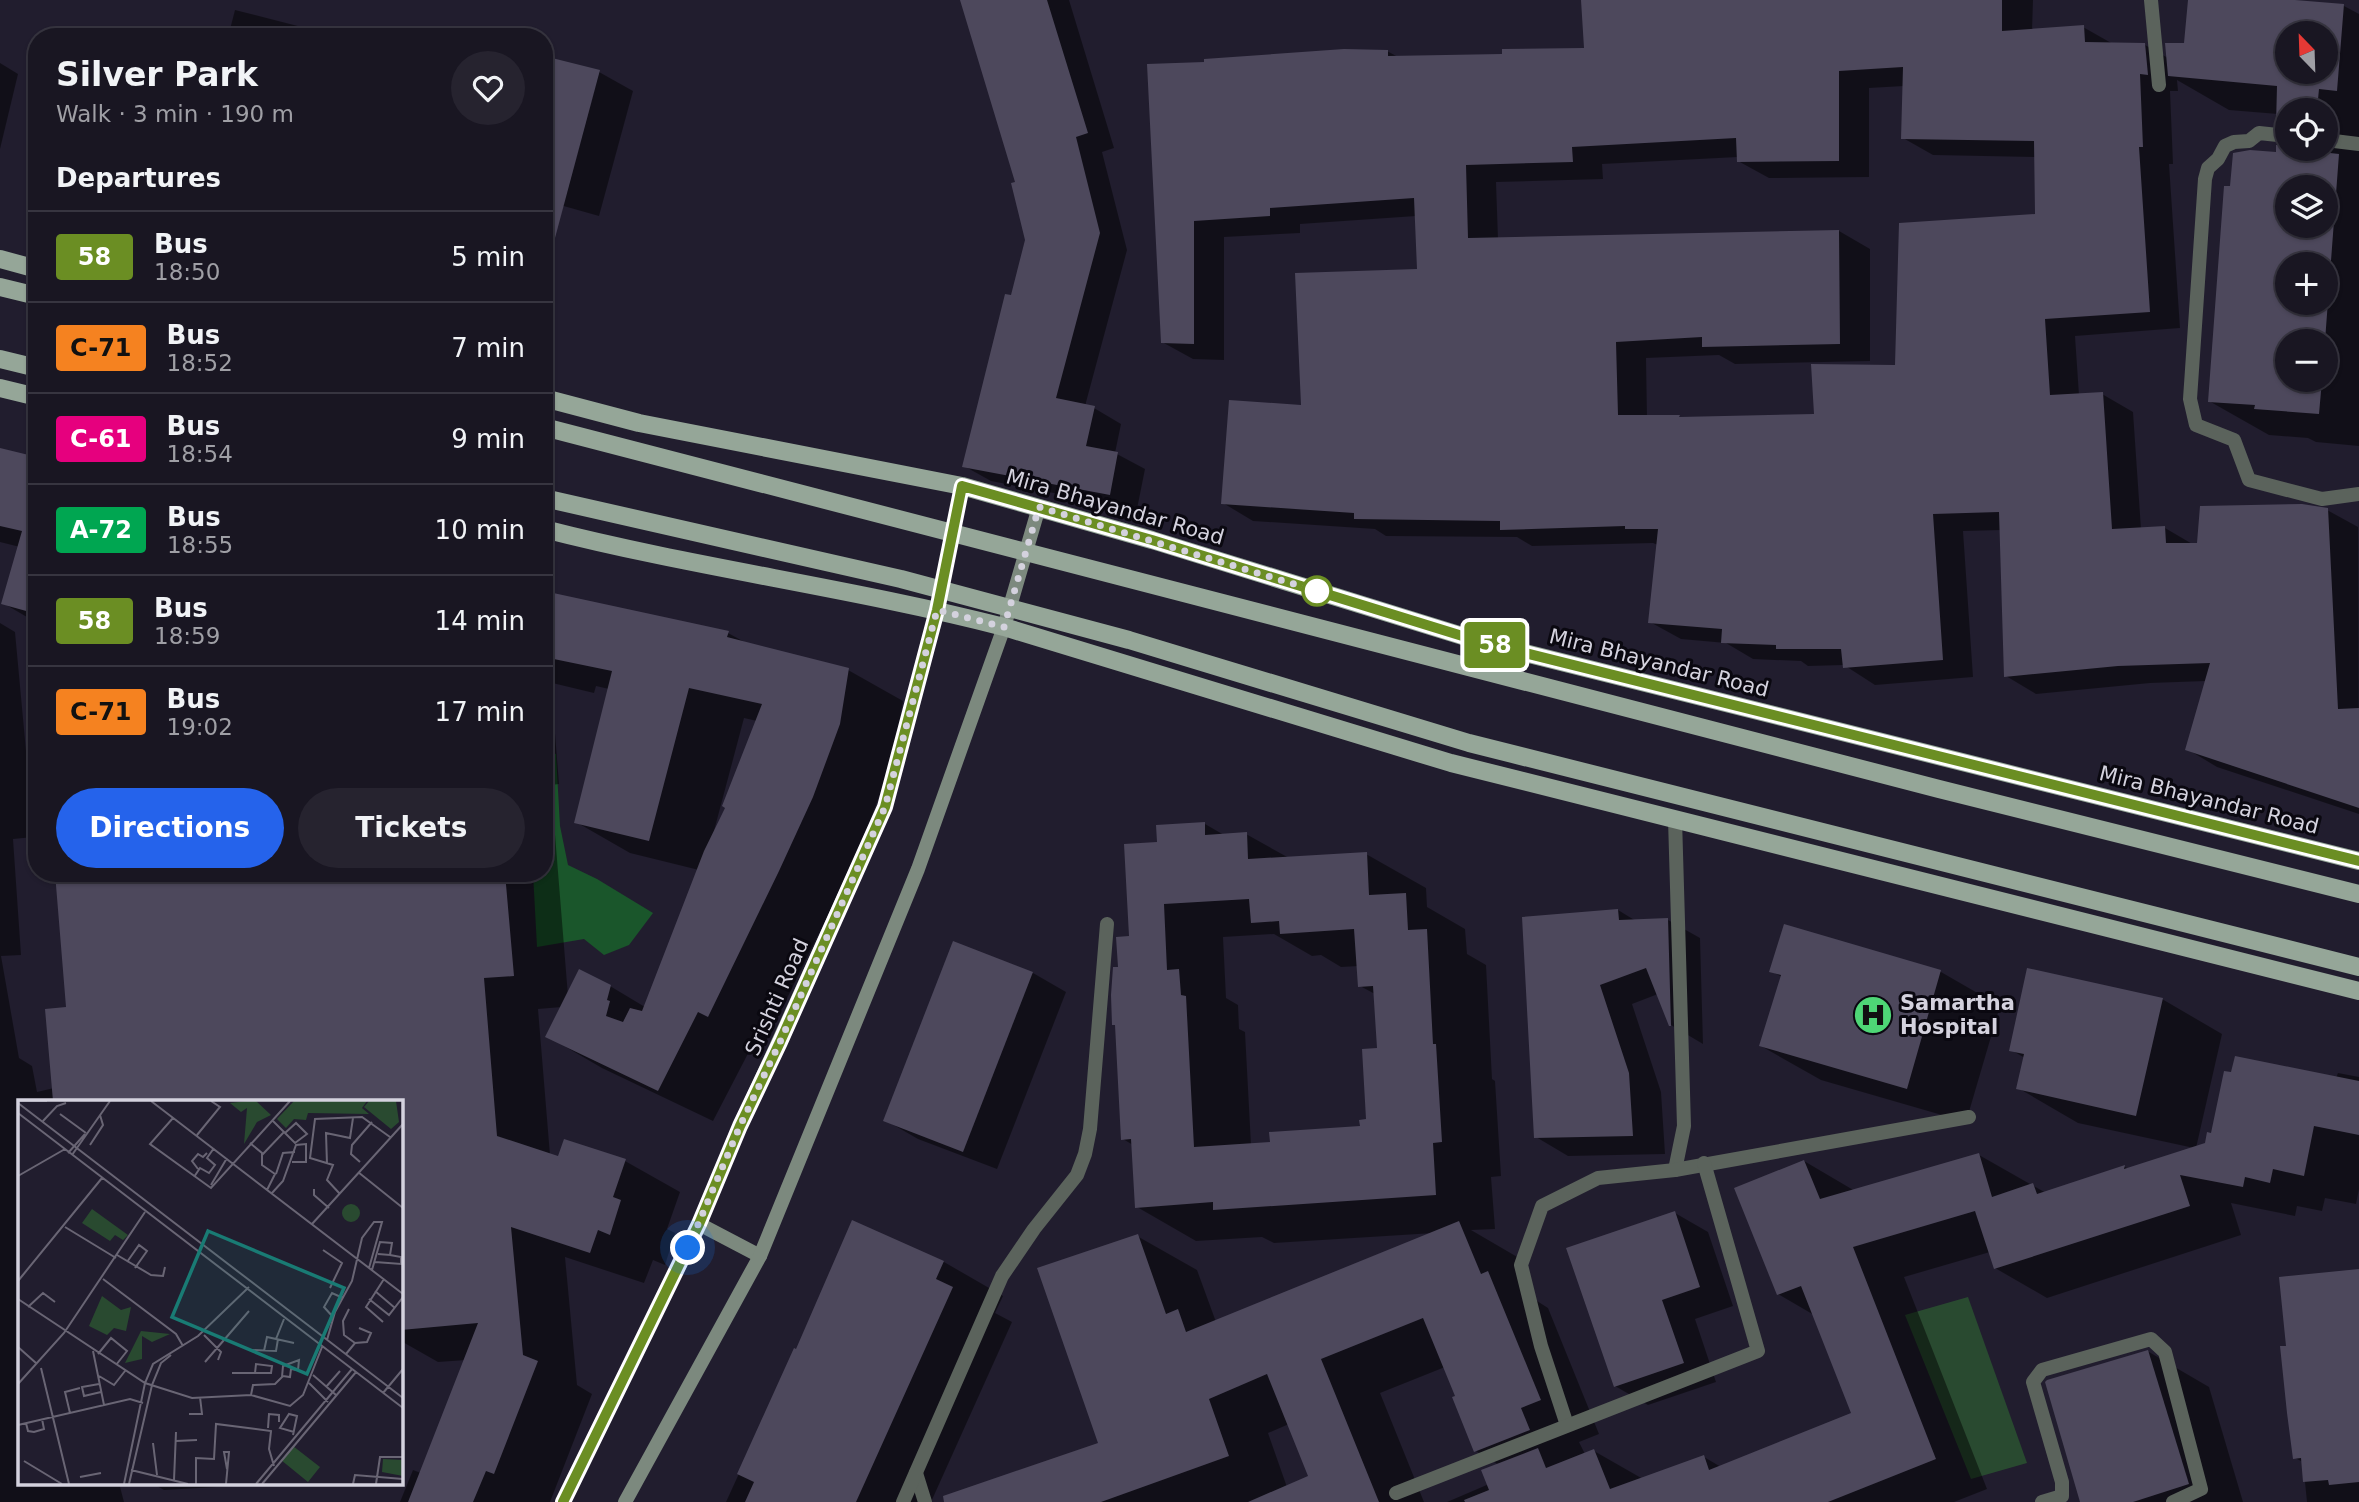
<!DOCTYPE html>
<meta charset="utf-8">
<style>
:root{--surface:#191622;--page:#26232f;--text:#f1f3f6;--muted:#9f9fa5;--line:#373540;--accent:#2563eb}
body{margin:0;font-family:"DejaVu Sans",sans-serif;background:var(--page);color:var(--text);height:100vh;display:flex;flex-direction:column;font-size:26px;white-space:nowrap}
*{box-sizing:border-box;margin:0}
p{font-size:23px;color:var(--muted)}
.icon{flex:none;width:38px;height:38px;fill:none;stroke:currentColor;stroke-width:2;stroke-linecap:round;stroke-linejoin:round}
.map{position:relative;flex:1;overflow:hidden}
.drawer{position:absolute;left:28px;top:28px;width:525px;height:854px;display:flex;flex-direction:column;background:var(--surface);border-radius:28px;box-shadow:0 2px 5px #0004,0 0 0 2px var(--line)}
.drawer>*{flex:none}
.badge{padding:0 14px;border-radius:5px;font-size:24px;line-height:46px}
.needle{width:46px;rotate:337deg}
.controls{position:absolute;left:2275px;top:21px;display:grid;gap:14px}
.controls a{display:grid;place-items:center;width:63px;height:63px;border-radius:50%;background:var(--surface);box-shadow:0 2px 5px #0004,0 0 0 2px var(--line);font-size:35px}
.you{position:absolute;width:35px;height:35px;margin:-18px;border:5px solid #fff;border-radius:50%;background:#1a73e8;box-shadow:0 0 0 10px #1a73e833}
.map>.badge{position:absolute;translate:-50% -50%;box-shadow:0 0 0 4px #fff}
h2{padding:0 28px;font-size:26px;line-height:63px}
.round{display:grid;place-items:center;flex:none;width:74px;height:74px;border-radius:37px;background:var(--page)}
.head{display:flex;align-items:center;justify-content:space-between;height:119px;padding:0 28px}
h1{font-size:33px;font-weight:700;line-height:52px}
.cta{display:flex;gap:14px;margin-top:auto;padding:14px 28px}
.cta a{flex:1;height:80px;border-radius:42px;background:var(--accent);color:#fff;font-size:28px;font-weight:700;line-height:80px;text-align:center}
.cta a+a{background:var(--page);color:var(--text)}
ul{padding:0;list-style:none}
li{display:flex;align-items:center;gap:21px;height:91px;padding:0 28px;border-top:2px solid var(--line)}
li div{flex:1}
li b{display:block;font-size:26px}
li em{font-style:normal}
li .badge{min-width:77px;font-weight:700;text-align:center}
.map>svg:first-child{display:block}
.green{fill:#294a30}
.forest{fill:#1a562b}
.shadow{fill:#0007;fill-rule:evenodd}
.building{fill:#4d485c;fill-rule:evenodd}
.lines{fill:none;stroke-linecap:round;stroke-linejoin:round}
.minor{stroke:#5b635c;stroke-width:14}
.secondary{stroke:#7c897e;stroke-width:14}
.primary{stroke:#95a698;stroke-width:18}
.line-casing{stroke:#fff;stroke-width:16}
.line{stroke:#6b8e23;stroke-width:10}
.walk{stroke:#d4d2de;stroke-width:7;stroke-dasharray:0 12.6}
.stop-dot{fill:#fff;stroke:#6b8e23;stroke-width:3.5}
.labels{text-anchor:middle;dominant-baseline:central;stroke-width:6;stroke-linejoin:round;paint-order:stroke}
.street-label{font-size:21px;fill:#d4d2de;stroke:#0a0810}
.poi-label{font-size:21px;font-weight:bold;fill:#d4d2de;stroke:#0a0810;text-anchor:start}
.inset-road{fill:none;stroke:#696574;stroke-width:2}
.view{fill:#197b74;fill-opacity:0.15;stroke:#197b74;stroke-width:3.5}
.inset-edge{fill:none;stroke:#d4d2de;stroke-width:3.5}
</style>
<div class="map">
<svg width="2359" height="1502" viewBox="0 0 2359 1502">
<rect width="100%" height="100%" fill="#211d2e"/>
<path class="green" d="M1968,1297L2027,1463L1971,1479L1905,1315Z"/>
<path class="forest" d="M544,750L556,754L560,826L568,865L597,879L653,913L629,945L604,955L584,939L537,947L533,873H544Z"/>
<g class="shadow">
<path d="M962,0H1069L1114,148L1102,152L1127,250L1085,406L1094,408L1121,424L1115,453L1145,469L1137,509L991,481L964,466L1027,240L1017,183Z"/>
<path d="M1583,0H2033L2032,31L2083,27L2113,44L2145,45L2168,58L2186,45L2190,0H2274L2344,6L2359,14V446L2316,442L2308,438L2269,435L2209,401L2232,188L2278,154V146L2287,147V149H2326V110H2287V129L2278,124V114L2229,110L2177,80L2178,91H2170L2173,164H2169L2180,328L2075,336L2079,395L2102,394L2133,412L2141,529L2165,528L2194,545L2327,510L2358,527L2359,814L2217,767L2187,749L2206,681L2150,683L2036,694L2006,676L2002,530L1963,531L1973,677L1875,685L1844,665L1808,666L1801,661L1753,659L1726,643L1681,639L1650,622L1658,545L1653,543L1532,546L1517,537L1386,536L1375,529L1253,521L1223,503L1419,270L1416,216L1300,224V233L1224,237V360L1193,359L1162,342L1149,66L1387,51L1398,57L1504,56L1585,50ZM2287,33H2326V72H2287ZM1904,86L1903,138L1933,155L2036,157L2037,216L1897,367L1815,416L1683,419L1679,417H1647L1646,358L1719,355L1735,364L1870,361V249L1839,231L1498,239L1496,182L1603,179L1602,164L1738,157V161L1769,178L1869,177V88ZM2287,187H2326V226H2287ZM2287,264H2326V303H2287ZM2287,341H2326V380H2287Z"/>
<path d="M235,10L321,32L329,37H228Z"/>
<path d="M128,29L160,37H126Z"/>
<path d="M439,30L466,37H437Z"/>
<path d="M0,63L18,74L0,149Z"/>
<path d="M599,72L633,91L599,216L553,203Z"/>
<path d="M0,450L32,458L33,454L37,455V719L32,620L3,603L20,547L0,542Z"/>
<path d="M544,592L728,633L748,644L848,670L903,701L894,756L867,829L834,903L763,1047L754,1042L713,1121L602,1068L547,1036L562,1007L538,1009L550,1155L559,1158L565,1141L625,1161L680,1192L667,1229L675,1233L665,1265L653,1260L644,1283L565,1257L577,1385L592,1394L550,1502H400L413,1470L421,1473L466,1360L438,1362L401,1341V1101H19V1483H119L124,1502H0V623L15,632L34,837L13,839L21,955L1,956L19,1058L32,1066L37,1092L54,1088L68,1009L57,873H544V703L553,708L559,784L551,785L568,996L610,986L645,1007L699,870L630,853L576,822L609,689L596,686L594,693L544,681ZM744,718L757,721L727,808L714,831Z"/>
<path d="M1205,824L1224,835L1246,834L1289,858L1366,854L1426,888L1427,907L1465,929L1467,954L1486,965L1492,1079L1495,1081L1501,1176L1491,1177L1495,1229L1471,1230L1519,1258L1537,1301L1548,1308L1599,1434L1579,1442L1585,1454L1594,1451L1643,1479L1704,1457L1721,1467L1854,1414L1814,1315L1778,1294L1804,1161L1855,1191L1979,1155L2046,1193L2125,1167L2129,1169L2194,1148L2078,1123L2018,1088L2025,1058L2011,1050L2162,999L2222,1034L2196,1148L2206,1144L2212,1135L2336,1078L2338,1073L2359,1077V1189L2356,1204L2325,1198L2322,1211L2297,1206L2295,1216L2231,1203L2241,1235L2047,1298L1995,1268L1990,1252L1904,1277L1987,1489L1954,1502H1447L1489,1484L1499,1465L1476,1451L1445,1367L1380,1393L1424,1502H1308L1311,1477L1289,1424L1268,1433L1288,1490L1255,1502H1005L1100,1444L1137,1236L1197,1270L1216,1322L1434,1233L1274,1243L1262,1237L1196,1241L1137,1207L1133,1145L1123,1139L1119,969L1131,937L1159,844ZM1274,934L1312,956L1321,955L1341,967L1359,966L1360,986L1375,994L1378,1050L1368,1121L1361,1128L1272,1144L1251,1145L1245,1032L1239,1029L1238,1005L1226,998L1223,937Z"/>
<path d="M1618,910L1636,921L1668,920L1700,938L1703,1044L1671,1025L1658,994L1632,1004L1661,1092L1665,1154L1568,1156L1536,1137Z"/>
<path d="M1785,927L1941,972L2000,1006L1966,1122L1821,1080L1761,1046L1782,977L1771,971Z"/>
<path d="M954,943L1033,973L1066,992L997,1169L918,1139L885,1120Z"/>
<path d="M1675,1213L1708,1232L1733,1306L1695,1319L1716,1382L1648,1405L1615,1386Z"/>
<path d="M852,1222L944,1262L1003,1296L995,1313L1012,1322L931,1502H726L795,1351H796Z"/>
<path d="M2359,1271V1502H2307L2303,1462L2295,1458L2288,1348Z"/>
<path d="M2149,1352L2209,1387L2243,1502H2082L2048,1381Z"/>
<path d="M152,1483H287L164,1490Z"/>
</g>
<g class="building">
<path d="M960,0H1047L1088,133L1076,137L1100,233L1056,398L1095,406L1086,446L1118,452L1110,495L962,467L1005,294L1011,295L1025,240L1011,183L1015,182Z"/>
<path d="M1581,0H2002V31L2084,25L2085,42L2145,43L2148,75L2140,74L2143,147H2139L2150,312L2045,319L2050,395L2103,392L2112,529L2165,526L2166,543H2197L2200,506L2302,504L2328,508L2338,709L2359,708V808L2185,750L2210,663L2118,666L2004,677L1999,512L1933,514L1943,660L1843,668L1841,649H1776V645L1721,643L1722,629L1648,623L1658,529H1625V526L1500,530V521L1354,519V513L1221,504L1229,400L1301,405L1295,273L1417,269L1414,198L1270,208V216L1194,221V344L1161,343L1147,64L1204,62V59L1344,49L1388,50V56L1502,54V49L1584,48ZM1903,67L1901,139L2034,141L2035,214L1899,223L1895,365L1811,364L1814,414L1679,417L1680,415H1618L1616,342L1702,337V347L1840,344L1839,230L1468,238L1466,165L1573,162L1572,147L1736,138L1737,162L1839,161V71Z"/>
<path d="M2188,0H2295L2344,4L2337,91L2319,89L2317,110H2287V126L2276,125L2277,86L2168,76L2165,43H2184ZM2287,33H2326V72H2287Z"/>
<path d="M544,56L600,70L555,238L544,237Z"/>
<path d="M2276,145H2287V149H2313L2312,151L2339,154L2325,341H2287V380H2322L2319,414L2254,409L2255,405L2208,402L2224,186H2230L2233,153L2250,150L2276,152ZM2287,187H2326V226H2287ZM2287,264H2326V303H2287Z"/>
<path d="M0,448L37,457V614L1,604L22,531L0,526Z"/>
<path d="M544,591L729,631L727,637L849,668L840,724L813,797L779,871L708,1017L698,1012L658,1091L545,1037L579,969L611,985L607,1000L610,1001L606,1016L623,1022L630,1008L642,1011L704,851L725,808L722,806L762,704L689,688L649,841L574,823L612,671L544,657Z"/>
<path d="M1205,822V835L1247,832L1248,859L1367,852L1369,895L1406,893L1408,930L1427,929L1433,1044H1436L1442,1142L1433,1143L1436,1195L1213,1210V1202L1135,1208L1131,1139L1121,1140L1115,1025H1112L1111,995L1113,967H1118L1116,937L1129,936L1124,844L1157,842L1156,825ZM1249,899L1251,923L1279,921L1280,934L1354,929L1358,987L1373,986L1377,1048L1362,1049L1366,1119L1359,1120L1360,1126L1269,1132L1270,1142L1194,1147L1186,996L1181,995L1179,969L1167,970L1164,904Z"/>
<path d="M55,873H505L514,976L484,978L497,1136L558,1156L564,1139L626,1159L613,1197L621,1200L610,1235L598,1230L590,1253L511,1227L523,1355L538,1361L494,1474L486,1471L473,1502H408L478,1323L401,1330V1101H53L45,1009L66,1007Z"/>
<path d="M1618,909L1619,920L1668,918L1671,1026H1669L1646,968L1600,985L1629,1073L1633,1136L1534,1138L1522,917Z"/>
<path d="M1784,924L1941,970L1907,1089L1759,1046L1781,975L1769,972Z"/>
<path d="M953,941L1033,972L963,1152L883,1121Z"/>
<path d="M2027,968L2163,998L2136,1116L2016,1089L2024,1054L2009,1051Z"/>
<path d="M2235,1056L2359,1081V1135L2314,1126L2304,1176L2273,1169L2270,1183L2245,1177L2243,1187L2180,1175L2190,1206L1994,1269L1975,1211L1853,1247L1936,1459L1828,1502H1465L1464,1500L1489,1490L1481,1470L1538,1448L1546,1468L1594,1449L1610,1489L1704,1455L1709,1470L1851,1413L1801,1286L1777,1295L1734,1188L1804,1160L1820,1199L1979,1153L1992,1197L2033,1183L2037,1194L2125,1165L2124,1169L2205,1143L2207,1132L2211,1133L2224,1071L2231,1072Z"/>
<path d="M1675,1211L1700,1287L1662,1300L1684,1363L1614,1387L1566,1248Z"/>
<path d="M852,1220L944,1261L936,1279L953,1287L856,1502H745L754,1482L737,1474L794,1348L796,1349Z"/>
<path d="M1459,1221L1481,1274L1488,1271L1541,1400L1521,1408L1530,1430L1474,1452L1452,1397L1455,1396L1423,1318L1321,1359L1379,1502H1248L1308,1476L1267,1374L1209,1399L1229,1456L1101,1502H944L943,1496L1098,1443L1037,1268L1138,1234L1166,1314L1178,1309L1186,1332Z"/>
<path d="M2359,1269V1482L2329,1485L2328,1480L2303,1482L2301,1458L2293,1459L2287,1413L2280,1346H2286L2279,1277Z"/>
<path d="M2148,1350L2189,1484L2133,1502H2080L2045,1382L2047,1380Z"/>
</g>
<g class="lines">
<g class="minor">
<path d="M2151,0L2159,85"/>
<path d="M2287,136L2259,133L2249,141L2234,142L2225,146L2218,159L2208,168L2205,179L2190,399L2196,425L2234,440L2249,480L2322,499L2359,494"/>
<path d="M2326,140L2359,144"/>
<path d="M1675,1170L1684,1126L1675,819"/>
<path d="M1567,1425L1541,1346L1521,1265L1542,1206L1598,1178L1675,1170L1969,1117"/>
<path d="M916,1473L925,1502"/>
<path d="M1396,1493L1758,1351L1704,1163"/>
<path d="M903,1502L1002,1276L1034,1229L1077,1175L1085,1154L1090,1129L1107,924"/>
<path d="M2042,1502L2062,1496V1482L2033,1382L2042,1370L2151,1339L2165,1352L2201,1489L2173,1502"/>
</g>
<g class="secondary">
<path d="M699,1224L760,1256"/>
<path d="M563,1502L699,1224L740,1126L885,807L937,610L962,486"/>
<path d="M625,1502L760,1256L918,869L1004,627L1039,507"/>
</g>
<g class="primary">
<path d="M0,259L37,269"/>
<path d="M0,287L37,296"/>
<path d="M0,359L37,368"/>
<path d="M0,388L37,397"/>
<path d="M544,398L639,423L962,486L1152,540L1485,643L2359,861"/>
<path d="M544,427L1939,789L2359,894"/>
<path d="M544,498L901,579L1129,640L1469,743L2359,967"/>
<path d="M544,529C696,568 852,588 1004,627L1451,763L2359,991"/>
</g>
</g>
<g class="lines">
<g class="line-casing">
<path id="line" d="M563,1502L699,1224L740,1126L780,1042L885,807L937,610L962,486L1152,540L1485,643L2359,861"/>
</g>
<use href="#line" class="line"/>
<path class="walk" d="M688,1248L740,1126L780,1042L885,807L937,610L1004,627L1039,507L1317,591"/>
</g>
<defs>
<g id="hospital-disc" transform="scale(2.0125)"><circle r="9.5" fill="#4ed676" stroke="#0a0810"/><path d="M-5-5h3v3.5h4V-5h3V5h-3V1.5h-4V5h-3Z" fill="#111"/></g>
</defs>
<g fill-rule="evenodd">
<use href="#hospital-disc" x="1873" y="1015"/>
</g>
<circle class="stop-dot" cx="1317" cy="591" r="14"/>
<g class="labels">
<g class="street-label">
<text transform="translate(1115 507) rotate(16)">Mira Bhayandar Road</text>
<text transform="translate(1659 663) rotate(14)">Mira Bhayandar Road</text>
<text transform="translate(2209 800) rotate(14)">Mira Bhayandar Road</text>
<text transform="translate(777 997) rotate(-66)">Srishti Road</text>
</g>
<g class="poi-label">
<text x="1900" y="1003">Samartha<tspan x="1900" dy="24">Hospital</tspan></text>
</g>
</g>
<g transform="translate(18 1100)">
<rect width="385" height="385" fill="#211d2e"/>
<path d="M229,1H238L253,15L239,22L226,44L229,8L223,12L212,3ZM276,1H349L344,8L351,14L290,13L288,20L276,19L268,28L259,19ZM351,1H378L381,22L373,29L346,7ZM324 113a9 9 0 1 1 18 0a9 9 0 1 1-18 0ZM74,109L110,135L105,140L97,135L92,141L64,123ZM84,196L103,210L113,207L108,231L96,228L89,235L71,226ZM123,231L152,234L134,242L124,236V259L107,263ZM275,346L302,367L290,382L263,360ZM365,359L385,360V376L364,372Z" fill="#294a30"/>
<path class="inset-road" d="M1,1H29M133,1L385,194M0,3L385,298M0,13L385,308M42,14L68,33M155,18L132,44L193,88L272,1M25,21L39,6L48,3M266,32L277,43L289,34L278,23L267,33M179,35L202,7L193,1M232,43L244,53V65L257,74L249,90M72,45L85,25L82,15M50,53L67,34M54,55L92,1M244,55L266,32L254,20M342,62L333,54L334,45L354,22M309,64L308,33L332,38L335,18M180,69L174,61L180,54L185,57L189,53M340,72L385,108M258,74L265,53L277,52M0,76L47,49M176,77L182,68L191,73L197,65L189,58L196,48M193,85L209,58M296,89V95L311,108M254,93L265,81L278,45L288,44V62H274M322,94L309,80L315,65L292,58L297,19L344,17L372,37M294,124L385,24M47,127L98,158M305,150L324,163L312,188M99,155L133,175L145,176L147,167M109,162L121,145L129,151L117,168M357,162L383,164V157L372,155M354,170L362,142L374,143L372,155L360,154M85,179L158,234L165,246M0,181L84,78M357,191L377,208M0,199L127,283L174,298L233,295L272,306L285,295L304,247M351,199L371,215L385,197M10,207L25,193L37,202M331,209L325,221L326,235L337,243M315,217L306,207L314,193L325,198M365,222L348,207L366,179M186,235L203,252L200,260M258,239L266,219M309,240L317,212L334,181L344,138L356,122H364L351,168M0,247L18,263M234,250L258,251L260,239M75,251L86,305M246,251L249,237L276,243M80,254L93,238L109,251L98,265M328,254L337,243L349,242L353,233L341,228M187,262L231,211M23,268L51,384M214,273H253L254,266L238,264L237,273M295,275L318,295M81,276L96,285L107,271M291,283L310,302M0,284L46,233L127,112M81,284L64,287L66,296L83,292M308,287L322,271M365,293L385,269M233,295L235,285L257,284L265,276L272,277L273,269L280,270L281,260L265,266L264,277M52,313L47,292L62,288M171,314H184L182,297M8,323L10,331L16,332L26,329L24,319M0,325L112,299L125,303M250,328L251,314L261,315V322M275,335L279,316L271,314L262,328L276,332M158,341L179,340M135,343L139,375M6,361L44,384M113,370L170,384M62,377L83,373M156,380L158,332M106,384L127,283L135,264L180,236L231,187M111,384L134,285L143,263L153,255M178,384V358L196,359L198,324L253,331L251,349L256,366M208,384L211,352H206L209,369M238,384L334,269M244,384L338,272M335,384L337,375L385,379M358,384L362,357H385"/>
<path class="view" d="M190,131L326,188L289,274L154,217Z"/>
<rect width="385" height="385" class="inset-edge"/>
</g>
</svg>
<div class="controls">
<a><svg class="needle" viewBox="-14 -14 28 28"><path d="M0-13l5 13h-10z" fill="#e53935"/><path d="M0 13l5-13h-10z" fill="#9f9fa5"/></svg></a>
<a><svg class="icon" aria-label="locate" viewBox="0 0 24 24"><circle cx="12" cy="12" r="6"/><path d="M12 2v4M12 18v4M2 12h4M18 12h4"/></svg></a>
<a><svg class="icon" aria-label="layers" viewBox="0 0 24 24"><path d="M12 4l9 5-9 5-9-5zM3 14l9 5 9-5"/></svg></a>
<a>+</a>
<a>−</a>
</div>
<div class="you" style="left:688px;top:1248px"></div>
<b class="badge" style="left:1495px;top:645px;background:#6b8e23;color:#fff">58</b>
<section class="drawer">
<div class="head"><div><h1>Silver Park</h1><p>Walk · 3 min · 190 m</p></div><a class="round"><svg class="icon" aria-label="heart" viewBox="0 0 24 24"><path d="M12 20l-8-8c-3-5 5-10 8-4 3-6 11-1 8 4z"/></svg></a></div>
<h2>Departures</h2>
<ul>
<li><span class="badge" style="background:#6b8e23;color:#fff">58</span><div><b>Bus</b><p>18:50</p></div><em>5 min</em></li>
<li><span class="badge" style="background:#f58220;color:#111">C-71</span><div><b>Bus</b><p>18:52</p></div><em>7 min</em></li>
<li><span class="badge" style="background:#e6007e;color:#fff">C-61</span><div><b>Bus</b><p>18:54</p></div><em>9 min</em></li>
<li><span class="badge" style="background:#00a651;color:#fff">A-72</span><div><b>Bus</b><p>18:55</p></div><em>10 min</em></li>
<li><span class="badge" style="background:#6b8e23;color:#fff">58</span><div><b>Bus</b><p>18:59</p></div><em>14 min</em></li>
<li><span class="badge" style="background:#f58220;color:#111">C-71</span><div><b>Bus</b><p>19:02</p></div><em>17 min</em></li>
</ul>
<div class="cta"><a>Directions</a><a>Tickets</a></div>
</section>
</div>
